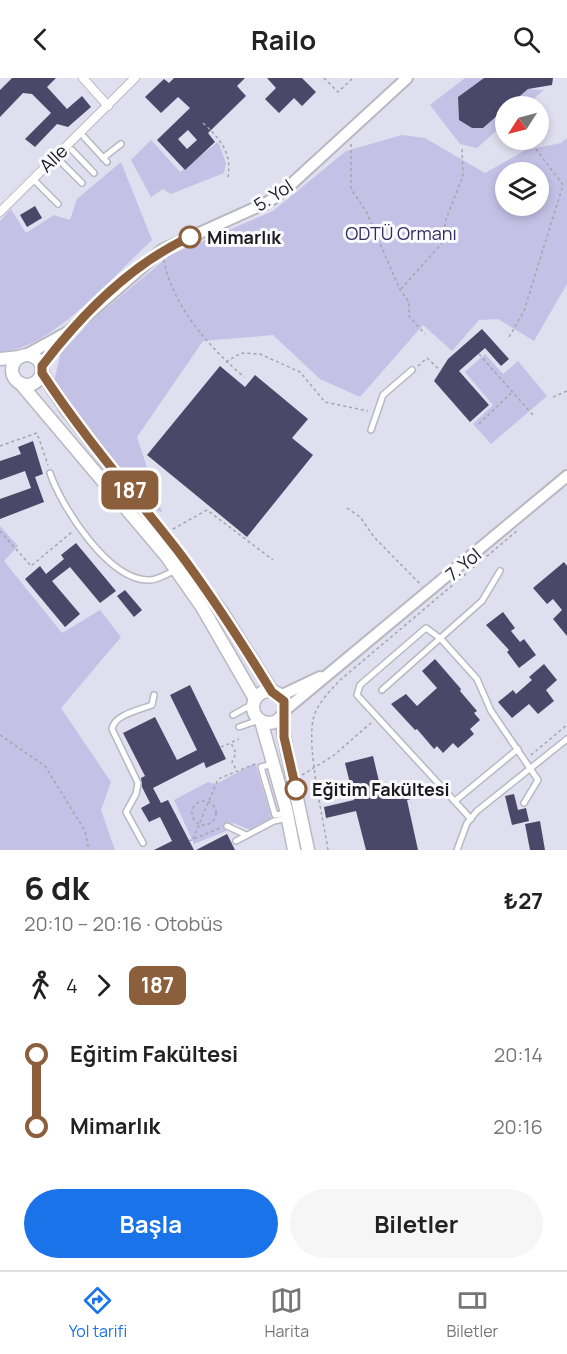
<!DOCTYPE html>
<html lang="tr">
<meta charset="utf-8">
<style>
:root{--surface:#fff;--page:#f6f6f6;--text:#222;--muted:#767676;--line:#e0e0e0;--accent:#1a73e8}
body{margin:0;font-family:Manrope,sans-serif;background:var(--page);color:var(--text);height:100vh;display:flex;flex-direction:column;font-size:22px;white-space:nowrap}
*{box-sizing:border-box;margin:0}
p{font-size:20px;color:var(--muted)}
.icon{flex:none;width:33px;height:33px;fill:none;stroke:currentColor;stroke-width:2;stroke-linecap:round;stroke-linejoin:round}
.map{position:relative;height:772px;overflow:hidden}
.panel{display:flex;flex-direction:column;background:var(--surface);flex:1}
.panel>*{flex:none}
.badge{padding:0 12px;border-radius:9px;font-size:21px;line-height:39px}
.needle{width:39px;rotate:234deg}
.controls{position:absolute;left:495px;top:18px;display:grid;gap:12px}
.controls a{display:grid;place-items:center;width:54px;height:54px;border-radius:50%;background:var(--surface);box-shadow:0 3px 9px #0003;font-size:30px}
.map>.badge{position:absolute;translate:-50% -50%;box-shadow:0 0 0 3px #fff}
.legs{display:flex;align-items:center;gap:9px;height:66px;padding:0 24px;font-size:20px}
.legs p{margin-inline-start:auto}
.headline{display:flex;align-items:center;justify-content:space-between;height:102px;padding:0 24px}
h1{font-size:33px;font-weight:700;line-height:45px}
.button{display:flex;gap:12px;margin-top:auto;padding:12px 24px}
.button a{flex:1;height:69px;border-radius:36px;background:var(--accent);color:#fff;font-size:24px;font-weight:700;line-height:69px;text-align:center}
.button a+a{background:var(--page);color:var(--text)}
ul{padding:0 24px;list-style:none}
li{display:flex;align-items:center;gap:21px;height:72px;font-size:22px}
li i{display:grid;place-items:center;width:9px;height:100%;margin:0 8px;background:currentColor}
li i::after{content:'';width:15px;height:15px;margin:-8px;border:4px solid;border-radius:50%;background:var(--surface)}
li p{margin-inline-start:auto}
li:first-child i{background:linear-gradient(#0000 50%,currentColor 0)}
li:last-child i{background:linear-gradient(currentColor 50%,#0000 0)}
header{display:flex;justify-content:space-between;align-items:center;height:78px;padding:0 24px;background:var(--surface);font-size:27px;font-weight:700}
.tabs{display:flex;justify-content:space-around;align-items:center;height:84px;border-top:2px solid var(--line);background:var(--surface);font-size:16px;color:var(--muted)}
.tabs a{display:grid;justify-items:center;gap:3px}
.tabs .on{color:var(--accent)}
.map>svg:first-child{display:block}
.built{fill:#e0dfef;fill-rule:evenodd}
.green{fill:#c4c1e6;fill-rule:evenodd}
.building{fill:#4a4769;fill-rule:evenodd}
.lines{fill:none;stroke-linecap:round;stroke-linejoin:round}
.service-casing{stroke:#b9b8c1;stroke-width:8}
.pedestrian-casing{stroke:#b9b8c1;stroke-width:10}
.minor-casing{stroke:#b9b8c1;stroke-width:14}
.tertiary-casing{stroke:#b9b8c1;stroke-width:15}
.path{stroke:#a4a4ab;stroke-width:1.5;stroke-dasharray:3 3;stroke-linecap:butt}
.service{stroke:#fff;stroke-width:5}
.pedestrian{stroke:#fff;stroke-width:8}
.minor{stroke:#fff;stroke-width:10}
.tertiary{stroke:#fff;stroke-width:12}
.line-1-casing{stroke:#fff;stroke-width:14}
.line-1{stroke:#8b5e3c;stroke-width:9}
.stop-1-dot{fill:#fff;stroke:#8b5e3c;stroke-width:3}
.labels{text-anchor:middle;dominant-baseline:central;stroke-width:6;stroke-linejoin:round;paint-order:stroke}
.street-label{font-size:18px;fill:#1c1c1f;stroke:#f9f9fe}
.park-label{font-size:18px;fill:#352c5e;stroke:#f9f9fe}
.stop-label{font-size:18px;font-weight:bold;fill:#1c1c1f;stroke:#f9f9fe;text-anchor:start}
</style>
<header><svg class="icon" aria-label="back" viewBox="0 0 24 24"><path d="M15 5l-7 7 7 7"/></svg>Railo<svg class="icon" aria-label="search" viewBox="0 0 24 24"><circle cx="10" cy="10" r="6"/><path d="M15 15l6 6"/></svg></header>
<div class="map">
<svg width="567" height="772" viewBox="0 0 567 772">
<rect width="100%" height="100%" fill="#ebebf4"/>
<path class="built" d="M0,0H567V772H0ZM506,28H538V62H506ZM506,94H538V128H506Z"/>
<g class="green">
<path d="M465,0H484L458,19L459,42L472,50H483L505,30V45L477,70L460,66L430,27Z"/>
<path d="M528,11L544,12L525,28H508Z"/>
<path d="M402,57L425,60L485,95L526,72L561,65L567,60V206L534,263L498,241L479,242L452,273L423,247L360,319L320,301L273,257L203,263L137,359L162,434L150,431L54,303L61,274L90,244L170,177L273,133L346,73ZM506,94H538V128H506Z"/>
<path d="M151,62L180,94L218,64L226,85L224,95L171,116L163,111L151,119L131,82Z"/>
<path d="M121,84L152,162C115,196 52,272 0,274V143L11,131L26,155L54,137L70,142L77,121Z"/>
<path d="M485,276L503,296L518,283L547,318L491,366L473,346L493,327L465,294Z"/>
<path d="M0,448L18,468L4,483L62,555L100,532L121,559L61,630L111,704L101,732L115,772H0Z"/>
<path d="M255,685L272,741L251,752L233,745L227,748L226,753L194,766L174,722L208,704L216,706Z"/>
</g>
<g class="building">
<path d="M12,0H56L47,9L67,31L82,18L91,29L68,49L57,46L35,69L25,61L51,35L32,16L23,15L0,39V12Z"/>
<path d="M174,0H245L237,8L246,18L208,55L215,64L185,92L157,62L190,30L178,19L161,35L145,19L164,1L169,5ZM188,52L197,62L187,71L178,61Z"/>
<path d="M267,0H302L316,14L302,28L294,20L279,35L265,21L276,10Z"/>
<path d="M484,0H553L552,7L528,11L483,50H472L459,42L458,19Z"/>
<path d="M35,128L42,140L27,149L20,137Z"/>
<path d="M482,251L509,281L501,288L485,270L459,293L489,327L470,344L434,303L448,281Z"/>
<path d="M220,288L245,309L255,297L308,341L292,360L313,377L247,459L147,377Z"/>
<path d="M33,363L43,396L35,399L44,424L0,441V421L31,410L25,393L0,402V383L21,376L18,369Z"/>
<path d="M76,465L116,513L100,525L70,489L52,503L80,536L65,549L25,501L40,488L46,496L64,481L61,477Z"/>
<path d="M564,484L567,488V558L553,541L562,532L553,521L547,526L533,510Z"/>
<path d="M125,512L142,532L134,539L117,518Z"/>
<path d="M503,534L515,550L511,553L520,564L524,561L536,577L519,590L507,574L509,572L486,547Z"/>
<path d="M435,581L461,611L460,613L477,633L474,635L480,642L470,651L474,656L458,670L453,665L443,675L437,668L434,671L417,651L415,652L391,626L406,616L417,628L437,610L422,593Z"/>
<path d="M544,586L557,602L546,612L554,623L538,636L529,626L512,640L498,624L513,612L516,616L532,602L529,599Z"/>
<path d="M190,607L226,681L206,690L204,684L153,710L161,725L168,722L194,772H154L172,763L160,739L149,744L141,730L150,725L142,709L141,700L145,698L123,655L155,639L177,682L197,672L170,617Z"/>
<path d="M373,678L382,716L412,709L415,720L407,722L418,772H366L356,733L326,740L324,729L354,722L345,685Z"/>
<path d="M514,716L518,732L526,730L529,743L512,747L505,718Z"/>
<path d="M540,743L545,772H530L525,746Z"/>
<path d="M227,756L235,772H196Z"/>
</g>
<g class="lines">
<g class="service-casing">
<g id="service">
<path d="M84,59L107,84"/>
<path d="M72,72L94,95"/>
<path d="M103,80L121,66"/>
<path d="M61,84L82,105"/>
<path d="M36,104L58,126"/>
<path d="M371,352L383,317L412,292"/>
<path d="M50,395C61,428 109,504 150,502C158,502 168,495 176,492"/>
<path d="M382,612L482,523L500,493"/>
<path d="M233,637L253,626"/>
<path d="M239,649L259,642"/>
<path d="M273,686L261,689L275,737L287,735"/>
<path d="M455,723L518,671"/>
<path d="M471,741L357,617L360,607L426,550L441,561L477,601L491,633L538,702L524,725"/>
<path d="M227,748L246,757"/>
<path d="M236,763L274,743L288,740"/>
<path d="M143,765L126,734L136,716L138,705L112,651C114,637 139,632 152,627L154,617"/>
<path d="M457,772L467,745L477,733L567,661"/>
</g>
</g>
<g class="pedestrian-casing">
<g id="pedestrian">
<path d="M83,0L108,28"/>
<path d="M0,134L135,0"/>
</g>
</g>
<g class="minor-casing">
<g id="minor">
<path d="M26,277L68,254L162,172L268,124L286,111L407,0"/>
<path d="M42,288L66,256"/>
<path d="M280,618L320,599"/>
<path d="M284,633L567,398"/>
</g>
</g>
<g class="tertiary-casing">
<g id="tertiary">
<circle cx="27" cy="292" r="15"/>
<path d="M0,281L20,279"/>
<path d="M42,295L66,331L222,534L272,613"/>
<path d="M20,305L167,479L202,529L255,621"/>
<circle cx="269" cy="629" r="16"/>
<path d="M282,638L284,659L308,772"/>
<path d="M261,643L286,731L294,772"/>
</g>
</g>
<g class="path">
<path d="M324,0L338,14L353,0"/>
<path d="M203,45C220,61 232,74 228,99"/>
<path d="M351,66V111L366,133L400,212L409,224V238L425,256"/>
<path d="M164,182C172,228 210,270 244,299"/>
<path d="M401,211L442,165L446,141L463,98L462,69"/>
<path d="M509,259L524,233L563,107L529,62"/>
<path d="M479,276L533,337"/>
<path d="M226,284L241,275L260,276L300,294L325,324L368,333"/>
<path d="M418,288L427,280L441,293"/>
<path d="M553,319L567,313"/>
<path d="M479,346L511,315"/>
<path d="M0,368L37,355L48,387"/>
<path d="M347,430L360,439L374,459L422,508"/>
<path d="M173,451L207,432L273,482"/>
<path d="M0,453L31,488L72,454"/>
<path d="M0,657L45,688L85,753L89,772"/>
<path d="M232,664L239,661"/>
<path d="M221,669L231,665L236,675L232,684L237,693"/>
<path d="M531,677L567,647"/>
<path d="M302,697L333,678L372,644"/>
<circle cx="204" cy="735" r="12"/>
<path d="M193,761L218,701L255,686"/>
<path d="M189,763L220,750"/>
<path d="M328,772C323,740 307,672 313,642C316,627 329,614 339,603L518,452"/>
</g>
<use href="#service" class="service"/>
<use href="#pedestrian" class="pedestrian"/>
<use href="#minor" class="minor"/>
<use href="#tertiary" class="tertiary"/>
</g>
<g class="lines">
<g class="line-1-casing">
<path id="line-1" d="M190,159C131,186 81,237 42,288V295C83,358 132,414 178,473C212,518 242,565 272,614L284,623V659L296,711"/>
</g>
<use href="#line-1" class="line-1"/>
</g>
<g class="stop-1-dot">
<circle cx="190" cy="159" r="10"/>
<circle cx="296" cy="711" r="10"/>
</g>
<g class="labels">
<g class="street-label">
<text transform="translate(53 80) rotate(-44)">Alle</text>
<text transform="translate(273 117) rotate(-33)">5. Yol</text>
<text transform="translate(463 486) rotate(-40)">7. Yol</text>
</g>
<g class="park-label">
<text x="401" y="155">ODTÜ Ormanı</text>
</g>
<g class="stop-label">
<text x="207" y="159">Mimarlık</text>
<text x="312" y="711">Eğitim Fakültesi</text>
</g>
</g>
</svg>
<div class="controls">
<a><svg class="needle" viewBox="-14 -14 28 28"><path d="M0-13l5 13h-10z" fill="#e53935"/><path d="M0 13l5-13h-10z" fill="#767676"/></svg></a>
<a><svg class="icon" aria-label="layers" viewBox="0 0 24 24"><path d="M12 4l9 5-9 5-9-5zM3 14l9 5 9-5"/></svg></a>
</div>
<b class="badge" style="left:130px;top:412px;background:#8b5e3c;color:#fff">187</b>
</div>
<section class="panel">
<div class="headline"><div><h1>6 dk</h1><p>20:10 – 20:16 · Otobüs</p></div><b>₺27</b></div>
<div class="legs"><svg class="icon" aria-label="walk" viewBox="0 0 24 24"><circle cx="13" cy="4" r="2"/><path d="M13 8l-2 6 4 7M11 14l-3 7M7 12l3-4h3l4 4"/></svg>4<svg class="icon" aria-label="forward" viewBox="0 0 24 24"><path d="M9 5l7 7-7 7"/></svg><b class="badge" style="background:#8b5e3c;color:#fff">187</b></div>
<ul>
<li><i style="color:#8b5e3c"></i><b>Eğitim Fakültesi</b><p>20:14</p></li>
<li><i style="color:#8b5e3c"></i><b>Mimarlık</b><p>20:16</p></li>
</ul>
<div class="button"><a>Başla</a><a>Biletler</a></div>
</section>
<nav class="tabs">
<a class="on"><svg class="icon" aria-label="directions" viewBox="0 0 24 24"><path d="M12 3l9 9-9 9-9-9zM9 14v-3h6M13 9l2 2-2 2"/></svg>Yol tarifi</a>
<a><svg class="icon" aria-label="map" viewBox="0 0 24 24"><path d="M3 6l6-2 6 2 6-2v14l-6 2-6-2-6 2zM9 4v14M15 6v14"/></svg>Harita</a>
<a><svg class="icon" aria-label="tickets" viewBox="0 0 24 24"><path d="M3 7h18v10H3zM15 7v10"/></svg>Biletler</a>
</nav>
